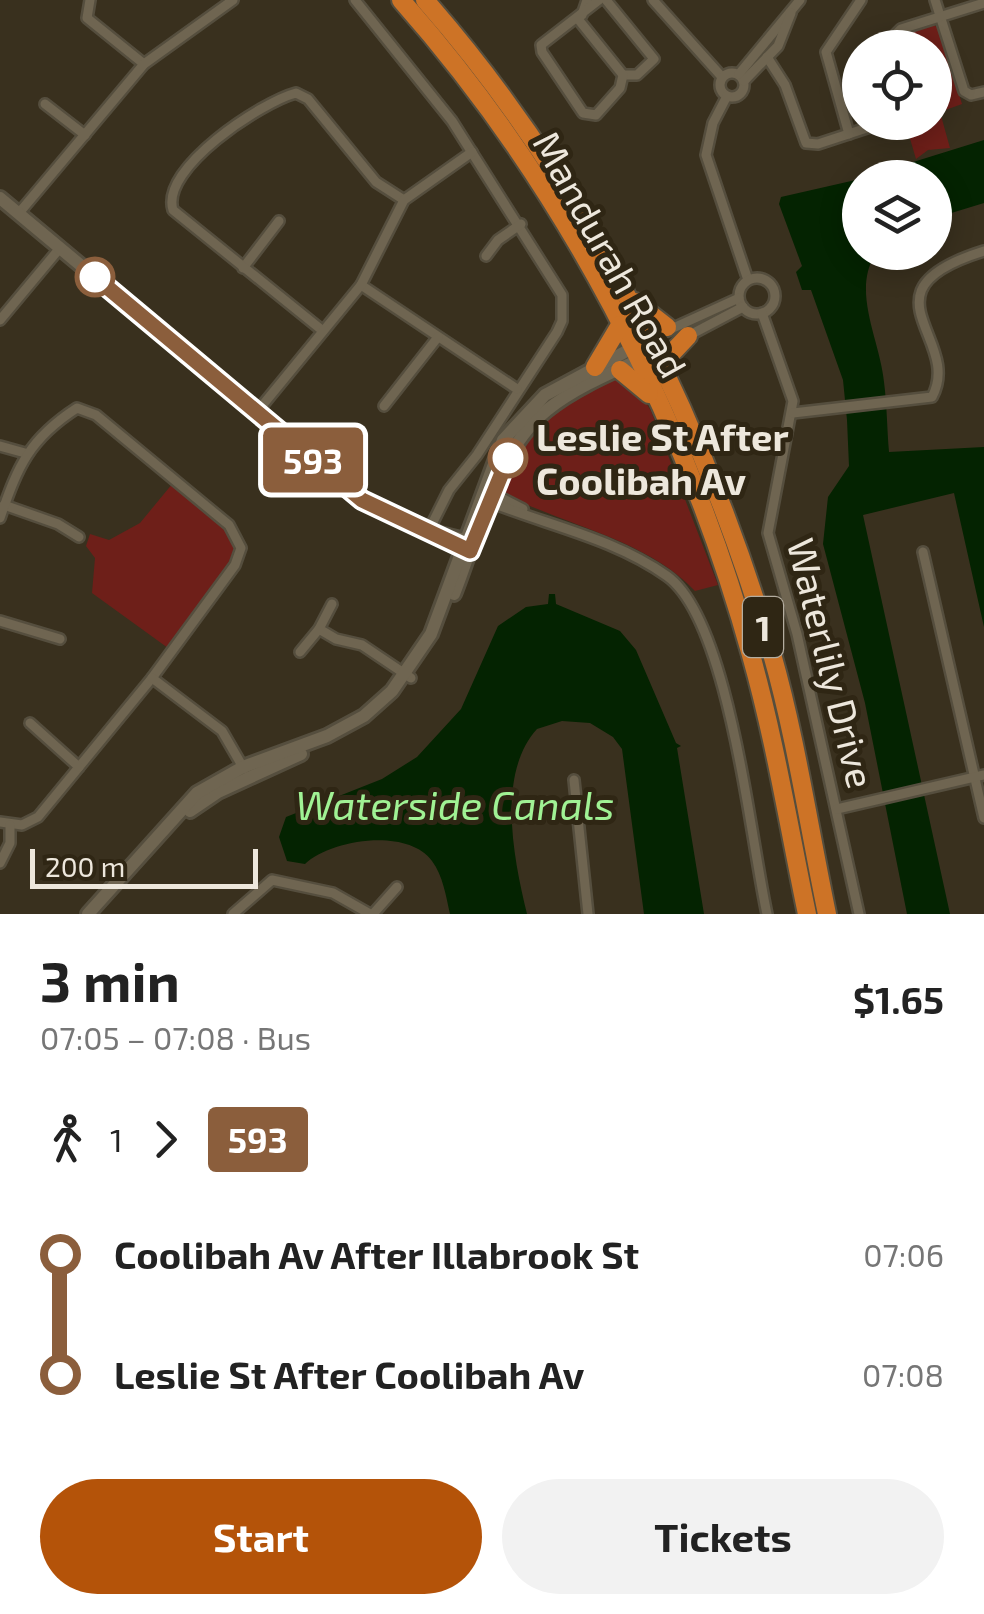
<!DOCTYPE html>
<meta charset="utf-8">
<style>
:root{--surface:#fff;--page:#f2f2f2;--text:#222;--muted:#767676;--accent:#b45309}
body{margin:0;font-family:"Exo 2",sans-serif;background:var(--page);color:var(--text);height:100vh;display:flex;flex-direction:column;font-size:38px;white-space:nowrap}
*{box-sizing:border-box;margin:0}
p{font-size:32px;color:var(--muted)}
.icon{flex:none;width:55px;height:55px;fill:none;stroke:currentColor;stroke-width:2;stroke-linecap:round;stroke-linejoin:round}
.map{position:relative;height:914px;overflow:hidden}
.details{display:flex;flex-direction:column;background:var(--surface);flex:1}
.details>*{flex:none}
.badge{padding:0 20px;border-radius:8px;font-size:35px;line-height:65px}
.controls{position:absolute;left:842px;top:30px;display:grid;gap:20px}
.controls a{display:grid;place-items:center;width:110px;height:110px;border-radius:50%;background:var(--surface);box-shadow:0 5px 25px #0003;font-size:50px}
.scale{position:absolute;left:30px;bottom:25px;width:228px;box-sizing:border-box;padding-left:10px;border:5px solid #ede7dc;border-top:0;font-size:28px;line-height:35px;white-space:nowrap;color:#ede7dc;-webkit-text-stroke:8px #2f2614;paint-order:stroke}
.map>.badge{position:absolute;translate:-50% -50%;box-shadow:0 0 0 5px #fff}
.legs{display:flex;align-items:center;gap:15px;height:110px;padding:0 40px;font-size:32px}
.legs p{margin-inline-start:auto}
.overview{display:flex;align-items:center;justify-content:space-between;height:170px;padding:0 40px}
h1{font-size:55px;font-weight:700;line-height:75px}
.cta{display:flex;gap:20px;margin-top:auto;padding:20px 40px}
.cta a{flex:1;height:115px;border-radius:60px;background:var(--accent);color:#fff;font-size:40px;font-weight:700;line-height:115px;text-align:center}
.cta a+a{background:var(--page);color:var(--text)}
ul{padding:0 40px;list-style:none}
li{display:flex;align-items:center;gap:35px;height:120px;font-size:38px}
li i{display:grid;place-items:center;width:15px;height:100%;margin:0 12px;background:currentColor}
li i::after{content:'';width:25px;height:25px;margin:-12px;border:8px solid;border-radius:50%;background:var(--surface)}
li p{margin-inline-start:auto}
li:first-child i{background:linear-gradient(#0000 50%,currentColor 0)}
li:last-child i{background:linear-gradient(currentColor 50%,#0000 0)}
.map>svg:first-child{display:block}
.green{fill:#6e1f19}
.water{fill:#042301}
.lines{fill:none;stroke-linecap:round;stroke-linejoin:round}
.street-casing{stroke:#554e3e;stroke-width:14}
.secondary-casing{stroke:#554e3e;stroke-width:18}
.highway-casing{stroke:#554e3e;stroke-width:22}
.street{stroke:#6f6551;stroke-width:9}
.secondary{stroke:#6f6551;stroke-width:12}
.highway{stroke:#cd7326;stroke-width:18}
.line-1-casing{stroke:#fff;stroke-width:22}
.line-1{stroke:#8b5e3c;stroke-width:15}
.stop-1-dot{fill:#fff;stroke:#8b5e3c;stroke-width:5}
.labels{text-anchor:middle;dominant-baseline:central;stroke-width:10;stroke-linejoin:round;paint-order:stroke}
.shield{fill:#2f2614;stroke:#b4ada0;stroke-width:2.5}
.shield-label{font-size:35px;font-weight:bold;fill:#ede7dc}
.street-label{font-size:38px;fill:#ede7dc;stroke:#2f2614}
.stop-label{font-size:38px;font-weight:bold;fill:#ede7dc;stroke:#2f2614;text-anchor:start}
.water-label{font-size:40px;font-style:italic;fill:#a0f294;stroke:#2f2614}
</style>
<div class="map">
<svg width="984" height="914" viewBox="0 0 984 914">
<rect width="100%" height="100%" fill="#39301e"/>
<g class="green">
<path d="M930,24L938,27L962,104L940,112L950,148L928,150L916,159L906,125L894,123L935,122V48H887L903,32Z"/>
<path d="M613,379L639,391L651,411L718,585L695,591C645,538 564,526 501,492C505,432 566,402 613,379Z"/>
<path d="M173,483L232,534L236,543L228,565L168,648L92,593L95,558L86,546L90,534L109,540L140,523Z"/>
</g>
<g class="water">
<path d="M984,140V203L935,218V178L865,177Z"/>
<path d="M860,179V252L876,253C851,291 880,340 884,382C887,405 887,429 889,452L984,447V627L954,493L863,515L950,914H907L865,703L823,544L828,497L849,466L847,420L843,380L811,290H802L796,272L802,266L779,204L781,197Z"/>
<path d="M549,594H555L556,604L620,631L636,650L676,743L681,746L677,748L704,914H644L622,749L613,737L590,723L562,721L537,729C496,774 514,860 527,914H450C446,896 443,876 432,861C407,827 330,840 305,864L287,861L279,837L286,817L382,779L417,757L461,709L498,626L526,607L548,604Z"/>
</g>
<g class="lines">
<g class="street-casing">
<g id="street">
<path d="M90,0L87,18L144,64"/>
<path d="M355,0L452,121L562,295V321L557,332L477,455L449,490L429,530"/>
<path d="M606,0L654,59L637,75H623"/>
<path d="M653,0L722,77"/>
<path d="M935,0L964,91L971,95L984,92"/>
<path d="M582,15L587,0"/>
<path d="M578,19L623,75L620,88L596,115L583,113L542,52L541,45L599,0"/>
<path d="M882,48L901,29L984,3"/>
<path d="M767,57L785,85L806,143L818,144L885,122"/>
<circle cx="732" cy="85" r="12"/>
<path d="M739,74L800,0"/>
<path d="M744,81L778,46L791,13"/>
<path d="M727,96L713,123L706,155L748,280"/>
<path d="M45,104L85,135"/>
<path d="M849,134L826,52L861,0"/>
<path d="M19,213L144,64L233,0"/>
<path d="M486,256L498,240L521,224"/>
<path d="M243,268L279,221"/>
<circle cx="757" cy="296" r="18"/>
<path d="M361,285L517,389"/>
<path d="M762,313L793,401L768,533L797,634L859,914"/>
<path d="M0,320L60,248"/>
<path d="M323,331L173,210C160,168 262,102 296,93L308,99L376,182L404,200"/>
<path d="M688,336L743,307"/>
<path d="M649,339L739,298"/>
<path d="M384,406L438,337"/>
<path d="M257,412L361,285L404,200L472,152"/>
<path d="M793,413L932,397C964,339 855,291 984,251"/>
<path d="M0,446L25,453"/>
<path d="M488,491L523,509"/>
<path d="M485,500C545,525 612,537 667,576C729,620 750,837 767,914"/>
<path d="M4,505L58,524L79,537"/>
<path d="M0,518C18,466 29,439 77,408L96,415L229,525L241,548L235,565L152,678L38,817L22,825L0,822"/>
<path d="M923,552L984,818"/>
<path d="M0,621L60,639"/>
<path d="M319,629L336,639L362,645L411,678"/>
<path d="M300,652L319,629L332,604"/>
<path d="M152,678L222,731L244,769"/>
<path d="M30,723L79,767"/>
<path d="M574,780L588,914"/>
<path d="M837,809L984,775"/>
<path d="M0,863L10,843V825"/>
<path d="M233,914L272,880L333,893L370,914"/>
<path d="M373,914L397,887"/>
</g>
</g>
<g class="secondary-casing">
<g id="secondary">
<path d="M0,198L362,500L440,534L469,541"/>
<path d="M454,594C478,534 495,452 547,410C578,385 620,369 656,352"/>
<path d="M190,811L218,792L301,754"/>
<path d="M88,914L197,793L243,767L327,736L364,716L392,691L431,634L503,440L545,395L649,339"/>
</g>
</g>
<g class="highway-casing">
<g id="highway">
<path d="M401,0C565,185 685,417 751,655C775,740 789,828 807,914"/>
<path d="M425,0C588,186 702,418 772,654C796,738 809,828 827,914"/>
<path d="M635,302L667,327"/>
<path d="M595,367L620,325"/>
<path d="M620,370L649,394"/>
<path d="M665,370L671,354L688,336"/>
</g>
</g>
<use href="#street" class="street"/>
<use href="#secondary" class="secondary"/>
<use href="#highway" class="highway"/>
</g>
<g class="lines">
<g class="line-1-casing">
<path id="line-1" d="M95,277L362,500L470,551L508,458"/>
</g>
<use href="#line-1" class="line-1"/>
</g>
<g class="stop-1-dot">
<circle cx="95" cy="277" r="18"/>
<circle cx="508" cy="458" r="18"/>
</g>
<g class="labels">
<rect class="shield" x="743" y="597" width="40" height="60" rx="8"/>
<g class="shield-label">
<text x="763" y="627">1</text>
</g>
<g class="street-label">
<text transform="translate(611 254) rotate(61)">Mandurah Road</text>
<text transform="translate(832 663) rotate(76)">Waterlily Drive</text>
</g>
<g class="stop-label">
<text x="536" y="436">Leslie St After<tspan x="536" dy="44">Coolibah Av</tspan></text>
</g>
<g class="water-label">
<text x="455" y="804">Waterside Canals</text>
</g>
</g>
</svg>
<div class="controls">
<a><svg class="icon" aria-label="locate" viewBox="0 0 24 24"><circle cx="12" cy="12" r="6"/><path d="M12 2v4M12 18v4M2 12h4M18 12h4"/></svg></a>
<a><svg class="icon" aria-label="layers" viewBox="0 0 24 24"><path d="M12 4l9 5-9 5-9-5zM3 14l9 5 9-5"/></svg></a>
</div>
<div class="scale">200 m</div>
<b class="badge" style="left:313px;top:460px;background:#8b5e3c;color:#fff">593</b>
</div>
<section class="details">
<div class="overview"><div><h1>3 min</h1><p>07:05 – 07:08 · Bus</p></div><b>$1.65</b></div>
<div class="legs"><svg class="icon" aria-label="walk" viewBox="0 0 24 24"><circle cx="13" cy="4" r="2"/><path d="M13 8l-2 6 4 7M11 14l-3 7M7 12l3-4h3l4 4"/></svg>1<svg class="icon" aria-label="forward" viewBox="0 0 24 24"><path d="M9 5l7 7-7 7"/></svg><b class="badge" style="background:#8b5e3c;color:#fff">593</b></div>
<ul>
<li><i style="color:#8b5e3c"></i><b>Coolibah Av After Illabrook St</b><p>07:06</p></li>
<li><i style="color:#8b5e3c"></i><b>Leslie St After Coolibah Av</b><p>07:08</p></li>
</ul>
<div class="cta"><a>Start</a><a>Tickets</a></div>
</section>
